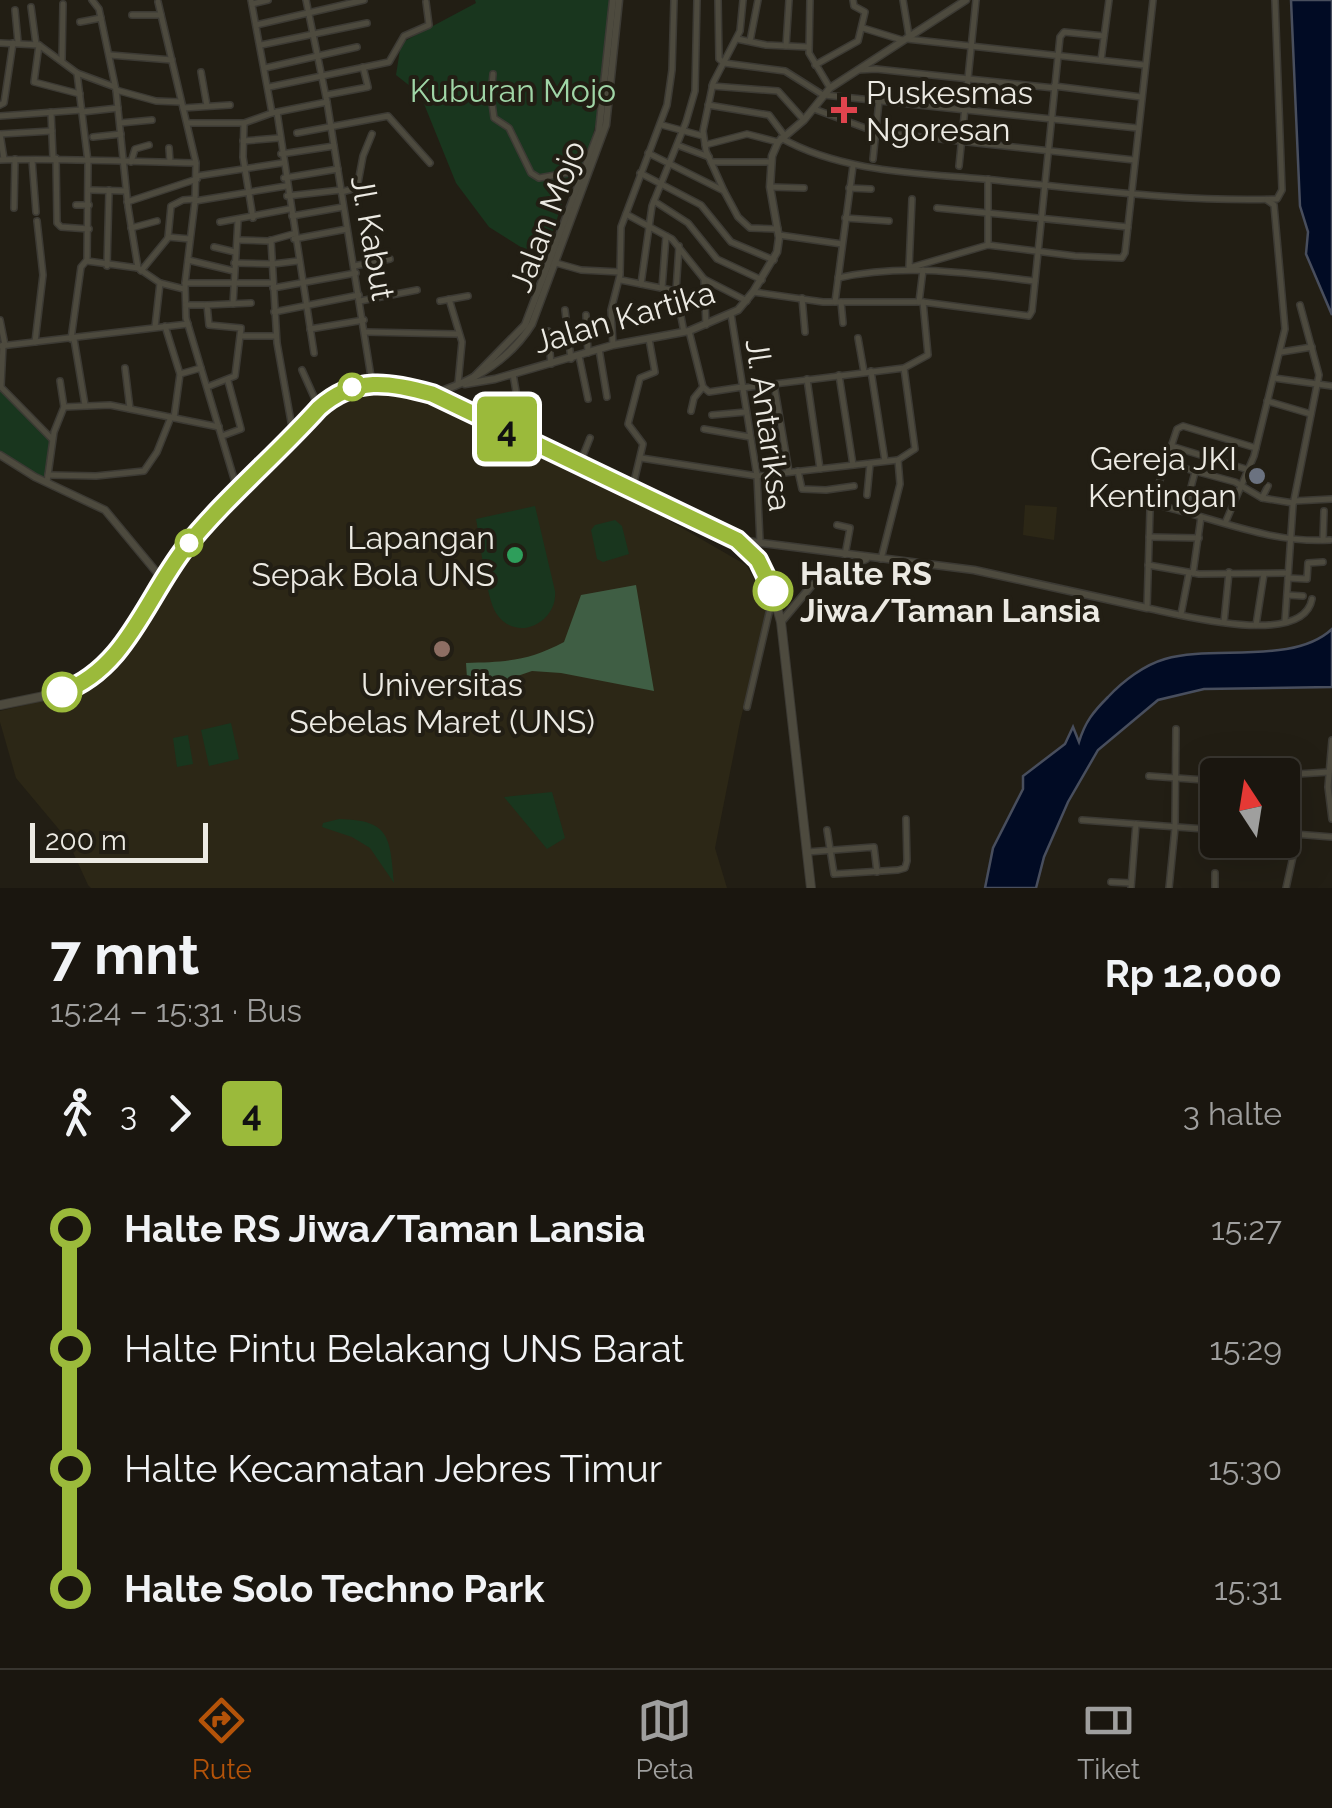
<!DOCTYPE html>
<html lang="id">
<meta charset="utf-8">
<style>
:root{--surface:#1a160f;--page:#27231d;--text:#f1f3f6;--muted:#9f9f9e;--line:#38352f;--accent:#b45309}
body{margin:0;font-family:Raleway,sans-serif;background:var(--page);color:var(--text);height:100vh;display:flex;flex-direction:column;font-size:38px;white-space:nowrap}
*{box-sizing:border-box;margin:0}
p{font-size:32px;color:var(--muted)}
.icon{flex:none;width:55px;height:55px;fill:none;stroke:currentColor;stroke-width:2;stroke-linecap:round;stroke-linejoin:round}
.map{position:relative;height:888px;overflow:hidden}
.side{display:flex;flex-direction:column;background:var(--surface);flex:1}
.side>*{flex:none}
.badge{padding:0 20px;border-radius:8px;font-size:35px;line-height:65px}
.needle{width:65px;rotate:348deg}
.fabs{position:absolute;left:1200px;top:758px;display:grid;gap:20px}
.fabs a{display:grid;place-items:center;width:100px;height:100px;border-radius:10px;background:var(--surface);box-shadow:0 10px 40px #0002,0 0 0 2px var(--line);font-size:50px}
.scale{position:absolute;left:30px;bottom:25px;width:178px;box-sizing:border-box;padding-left:10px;border:5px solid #eceae3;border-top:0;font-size:28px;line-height:35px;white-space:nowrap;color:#eceae3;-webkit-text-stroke:8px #221e14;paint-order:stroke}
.map>.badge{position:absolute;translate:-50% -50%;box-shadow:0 0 0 5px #fff}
.legs{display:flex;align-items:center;gap:15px;height:110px;padding:0 50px;font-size:32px}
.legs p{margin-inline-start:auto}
.headline{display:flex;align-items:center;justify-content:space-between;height:170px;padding:0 50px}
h1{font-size:55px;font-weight:700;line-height:75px}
ul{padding:0 50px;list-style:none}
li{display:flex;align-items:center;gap:35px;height:120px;font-size:38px}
li i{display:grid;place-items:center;width:15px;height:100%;margin:0 12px;background:currentColor}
li i::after{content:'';width:25px;height:25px;margin:-12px;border:8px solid;border-radius:50%;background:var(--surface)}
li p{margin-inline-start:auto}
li:first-child i{background:linear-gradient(#0000 50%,currentColor 0)}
li:last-child i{background:linear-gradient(currentColor 50%,#0000 0)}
.tab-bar{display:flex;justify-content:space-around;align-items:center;height:140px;border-top:2px solid var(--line);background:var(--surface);font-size:28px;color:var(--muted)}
.tab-bar a{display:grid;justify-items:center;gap:5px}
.tab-bar .current{color:var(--accent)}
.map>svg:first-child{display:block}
.built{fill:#2c2716}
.green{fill:#19361e}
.forest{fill:#3f5e44}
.water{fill:#010b24;stroke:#484e5d;stroke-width:2.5}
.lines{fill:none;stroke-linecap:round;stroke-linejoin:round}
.minor-casing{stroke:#3c3a34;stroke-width:8}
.tertiary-casing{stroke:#3c3a34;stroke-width:9}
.secondary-casing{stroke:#3c3a34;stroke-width:10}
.minor{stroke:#4d4a3e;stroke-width:5}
.tertiary{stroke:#4d4a3e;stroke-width:6}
.secondary{stroke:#4d4a3e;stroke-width:8}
.line-1-casing{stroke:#fff;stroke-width:22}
.line-1{stroke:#9bba3b;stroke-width:15}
.health-dot{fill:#e0444e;stroke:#221e14;stroke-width:4}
.stop-1-dot{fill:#fff;stroke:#9bba3b;stroke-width:5}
.worship-dot{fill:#6b7280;stroke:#221e14;stroke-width:4}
.leisure-dot{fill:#2e9e5b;stroke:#221e14;stroke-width:4}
.education-dot{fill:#8d6e63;stroke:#221e14;stroke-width:4}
.labels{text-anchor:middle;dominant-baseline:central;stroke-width:8;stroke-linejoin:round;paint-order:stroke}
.park-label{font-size:32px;fill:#a0d6a7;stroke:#221e14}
.poi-label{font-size:32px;fill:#eceae3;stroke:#221e14;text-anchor:end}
.street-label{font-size:32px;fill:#eceae3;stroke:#221e14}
.stop-label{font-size:32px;font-weight:bold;fill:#eceae3;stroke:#221e14;text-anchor:start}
</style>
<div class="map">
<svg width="1332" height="888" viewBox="0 0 1332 888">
<rect width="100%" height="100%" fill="#221e14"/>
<g class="built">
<path d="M370,386L425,395L580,469L746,565L769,603L740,722L715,848L727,888H91L88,885L67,839L16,778L0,722V711L79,692L116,664L192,549L338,399Z"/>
<path d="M1025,505L1057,507L1054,540L1023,535Z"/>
</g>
<g class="green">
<path d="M475,0H613L603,93L592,139L584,161L569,183L543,261L489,227L456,183L420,94L396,75L401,43L476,3Z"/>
<path d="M0,390L52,439L44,479L0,452Z"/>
<path d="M535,506L555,591C558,622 516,644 496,613C486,597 480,540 476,519Z"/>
<path d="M615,520L622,526L629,554L603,562L597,559L591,530L595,525Z"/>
<path d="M231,723L239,759L209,766L201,730Z"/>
<path d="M188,735L193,764L177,767L173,738Z"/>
<path d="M552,792L565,838L547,849L504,797Z"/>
<path d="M339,819C390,820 390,837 394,883L370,848L352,837L322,827L323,823Z"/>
</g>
<path class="forest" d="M636,585L654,691L561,673L532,671L468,693L466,663C506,662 528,661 564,642L581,595Z"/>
<g class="water">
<path d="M1291,0H1332V315L1306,254L1308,232L1300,206Z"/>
<path d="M1332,629V687L1204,689L1158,700L1098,750L1068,802L1044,857L1036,888H985L993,848L1023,789V776L1065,744L1073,727L1079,742C1085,722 1093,712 1108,697C1123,681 1144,665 1165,659C1213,645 1294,665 1332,629Z"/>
</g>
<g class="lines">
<g class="minor-casing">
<g id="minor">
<path d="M92,0L99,9L116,90L128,207L138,268"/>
<path d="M251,0L272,113"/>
<path d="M306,0L327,102L372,383"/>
<path d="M718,0L719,59L724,63L785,71L823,95"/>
<path d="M810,0L809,53L830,88"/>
<path d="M903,0L909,36"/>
<path d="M158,2L196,163"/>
<path d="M252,4L268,0"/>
<path d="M31,7L36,44"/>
<path d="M15,10L18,42"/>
<path d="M132,15H161"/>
<path d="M80,22L101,18"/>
<path d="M256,25L364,0"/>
<path d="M863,28L902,40"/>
<path d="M737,39L766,45L808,47"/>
<path d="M907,39L1144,65"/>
<path d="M750,41L758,0"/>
<path d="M0,43L39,45L77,73L115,87"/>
<path d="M39,45L34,82L80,94"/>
<path d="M261,45L367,23"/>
<path d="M786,46L789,0"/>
<path d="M110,55L172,60"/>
<path d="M62,60L63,4"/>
<path d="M1101,60L1109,0"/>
<path d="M815,65L858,41L865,12L854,6L853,0"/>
<path d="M265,68L357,47"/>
<path d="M858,70L876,69L1054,88"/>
<path d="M201,72L207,106"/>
<path d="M77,73L88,162L87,261L138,268L160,283L184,289"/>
<path d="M493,74L491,96L494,118L509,128L531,173L539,178L584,170"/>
<path d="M712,86L778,91L804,120"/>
<path d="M1054,86L1141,97"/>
<path d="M269,87L389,62L404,36L429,25L426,2"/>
<path d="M116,90L156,101L181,102"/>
<path d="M326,95L368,87L363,67"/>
<path d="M824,95L1137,128"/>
<path d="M0,105L4,103L13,43"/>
<path d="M708,105L769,115L784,135"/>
<path d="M183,108L230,105"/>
<path d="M814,109L876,132L1134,160"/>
<path d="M51,112L53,158"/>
<path d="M82,112L118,108"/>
<path d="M277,112L314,353"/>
<path d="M0,116L82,110"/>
<path d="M120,123L152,120"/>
<path d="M188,123H244L272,113L327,102"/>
<path d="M244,123L243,157L253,218"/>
<path d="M662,125L703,136"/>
<path d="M297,133L388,116L430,163"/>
<path d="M0,134L52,131"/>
<path d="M0,134L4,159"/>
<path d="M93,137L121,134"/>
<path d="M781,138C847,175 930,173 1003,181C1094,190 1186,202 1277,199L1282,190L1275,0"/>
<path d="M243,141L279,138"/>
<path d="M677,145L709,157"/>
<path d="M705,145L747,134L778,142"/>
<path d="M169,148L170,162"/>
<path d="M648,153L724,191L738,217L750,228L778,229"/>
<path d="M281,154L334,146"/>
<path d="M56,158L57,223L61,227L89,229"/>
<path d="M873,159L879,101"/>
<path d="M0,160C65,158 130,162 196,163L195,201L185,283L186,318L238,492"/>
<path d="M32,160L36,212"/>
<path d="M131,162L135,149L149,145"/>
<path d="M711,162H771"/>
<path d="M959,166L976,0"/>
<path d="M640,173L701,205L731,242L774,260"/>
<path d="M197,176L282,163"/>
<path d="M284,178L338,169"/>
<path d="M770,187L804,188"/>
<path d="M849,188L871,189"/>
<path d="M90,190L126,191"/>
<path d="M724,191L706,151L703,131L713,83L740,31L743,0"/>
<path d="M341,192L357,188L363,156L372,134"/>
<path d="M287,196L341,190"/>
<path d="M912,199L909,268L988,245L1075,256L1122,258L1125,253L1153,0"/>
<path d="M195,201L286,186"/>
<path d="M654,201L688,223L717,259L762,280"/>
<path d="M127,202L197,179"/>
<path d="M76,205H89"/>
<path d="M14,208L15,159"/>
<path d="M937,208L1128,227"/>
<path d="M626,214L672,239L704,279L747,301"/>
<path d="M292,216L343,207"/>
<path d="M845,218L889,221"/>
<path d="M220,222L289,209"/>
<path d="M131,228L157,221"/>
<path d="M779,235L842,244"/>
<path d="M168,237L171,206L183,200L195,199"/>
<path d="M168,237L190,239"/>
<path d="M294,239L347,229"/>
<path d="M237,240L268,241L293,234"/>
<path d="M271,240L277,343L293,433"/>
<path d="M988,245V179"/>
<path d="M679,246L676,291L684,332"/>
<path d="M214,247L235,252"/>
<path d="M188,260L234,271"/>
<path d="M234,263L273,264L298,261"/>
<path d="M556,263L581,270L620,272"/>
<path d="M107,266L109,190"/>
<path d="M354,266L390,259"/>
<path d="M141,271L168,238"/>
<path d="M838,278C904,263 968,273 1035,281"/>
<path d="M704,279L706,325"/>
<path d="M621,280L676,291"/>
<path d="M185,283H272"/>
<path d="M641,284L652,206L686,122L695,91L697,0"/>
<path d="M273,288L356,273"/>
<path d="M662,288L666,236"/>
<path d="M753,292L823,302H923L1029,316L1032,311L1060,37L1064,32L1104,36"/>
<path d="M802,298L805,332"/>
<path d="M449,299L462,342L458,384"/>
<path d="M360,301L417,290"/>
<path d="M440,301L468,296"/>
<path d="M835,302L853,166"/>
<path d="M841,302L843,323"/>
<path d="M919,302L923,270"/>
<path d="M233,304L238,220"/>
<path d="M186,305H207"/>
<path d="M565,310L571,359"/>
<path d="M274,312L359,295"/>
<path d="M731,314L757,476L760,542"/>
<path d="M586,315L588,353"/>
<path d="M0,320L5,345"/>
<path d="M165,326L180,374L174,418"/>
<path d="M155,327L160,283"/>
<path d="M310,329L364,320"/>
<path d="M548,331L551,364"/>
<path d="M689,331L703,387"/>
<path d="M365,332L457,334"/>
<path d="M241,336H276"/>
<path d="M858,338L864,372"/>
<path d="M71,339L81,267L87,260"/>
<path d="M74,339L85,405"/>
<path d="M35,342L43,275L37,221"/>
<path d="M613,345L611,310L620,275L621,227L667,105L672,70L674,0"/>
<path d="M0,346L188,324"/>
<path d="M599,349L607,397"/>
<path d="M1281,352L1312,347"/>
<path d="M579,356L588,399"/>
<path d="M125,368L130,409"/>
<path d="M302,370L319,408"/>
<path d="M871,371L885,461"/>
<path d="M180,374L201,368"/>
<path d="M513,374L517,397"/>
<path d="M839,375L853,465"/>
<path d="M1274,378L1332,386"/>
<path d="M807,379L820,469"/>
<path d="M60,381L64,407"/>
<path d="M774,384L789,472"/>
<path d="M0,386L52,439"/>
<path d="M1,386L3,345"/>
<path d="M207,387L235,376L241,328L209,325L207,305L251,303"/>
<path d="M703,387L709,392L742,387"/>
<path d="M742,388L904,368L928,355L923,302"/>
<path d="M1267,401L1311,414"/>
<path d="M691,411L694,398L703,387"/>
<path d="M712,415L746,412"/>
<path d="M704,429L750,437"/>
<path d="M222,436L241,429L228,381"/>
<path d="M1171,446L1249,470"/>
<path d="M1256,448L1183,426L1177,429L1150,510L1147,608C1181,615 1303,648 1312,599"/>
<path d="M641,458L757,476L898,460L915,449L904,368"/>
<path d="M580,463L590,438"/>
<path d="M1165,463L1235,482L1262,498L1293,503"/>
<path d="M798,471L802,489L826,490L854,486"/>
<path d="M48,475L96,476L144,471L157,452L171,417"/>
<path d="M47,482L54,432L64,407L110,405L219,427"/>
<path d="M632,490L643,444L628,424L640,378L655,372L649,339"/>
<path d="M867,495L870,464"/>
<path d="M1262,498L1268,486"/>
<path d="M1294,501L1332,499"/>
<path d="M1152,504C1211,516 1268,544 1330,540"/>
<path d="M1185,510L1195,472"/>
<path d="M1226,521L1254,456L1285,329L1274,205L1267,200"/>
<path d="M837,525L850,528L845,555"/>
<path d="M1149,537L1199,538"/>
<path d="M1323,540L1324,511"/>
<path d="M881,559L900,484L898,460"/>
<path d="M1148,565L1199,574L1288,573"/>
<path d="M1193,573L1201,517"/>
<path d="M1288,578L1307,579L1308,563L1323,562"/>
<path d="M1287,595L1303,596"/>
<path d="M1181,614L1189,573"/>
<path d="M1285,621L1293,505L1319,375L1300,305"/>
<path d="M1224,622L1229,572"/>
<path d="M1256,625L1264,574"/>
<path d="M747,707L772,600"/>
<path d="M1332,740L1328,787L1332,819"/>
<path d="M1266,762L1268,775"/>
<path d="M1282,775L1329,772"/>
<path d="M1149,776L1204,780"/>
<path d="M1082,820L1218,830"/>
<path d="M827,830L834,874L898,870L905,868L907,861L906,819"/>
<path d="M1282,833L1332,837"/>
<path d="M807,852L874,847L877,872"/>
<path d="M1111,882L1131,883"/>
<path d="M1131,888L1136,824"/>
<path d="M1169,888L1175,828L1176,729"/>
<path d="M1215,888V873"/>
<path d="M1286,888L1298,834L1295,775"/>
</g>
</g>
<g class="tertiary-casing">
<g id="tertiary">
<path d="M474,377L525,325L599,131L613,0"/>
<path d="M465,384L495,379L613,345L689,331L738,310L753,292L777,252L779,238L770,187L772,156L778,142L804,120L830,88L966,0"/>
<path d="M432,394C472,382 509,361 532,324L606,125L619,0"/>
<path d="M0,455L35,477L105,510L163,580"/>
<path d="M738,540L974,570L1147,608"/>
<path d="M781,622L812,585L866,559"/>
</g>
</g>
<g class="secondary-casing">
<path id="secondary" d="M0,705L59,693L79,686L101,671L186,547L319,408C338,390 362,380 389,383C431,387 471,412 509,430C586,466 661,502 737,540C765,568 771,585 781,622L811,888"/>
</g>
<use href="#minor" class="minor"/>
<use href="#tertiary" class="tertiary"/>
<use href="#secondary" class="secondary"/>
</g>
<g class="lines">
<g class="line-1-casing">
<path id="line-1" d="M62,692C126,669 146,598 185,548C225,498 276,456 319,408C355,376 390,382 432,394L737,540L758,560L773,591"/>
</g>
<use href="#line-1" class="line-1"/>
</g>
<path class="health-dot" d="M839 95h10v10h10v10h-10v10h-10v-10h-10v-10h10z"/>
<g class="stop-1-dot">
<circle cx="352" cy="387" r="12"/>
<circle cx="189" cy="543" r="12"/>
<circle cx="773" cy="591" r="18"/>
<circle cx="62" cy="692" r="18"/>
</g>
<circle class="worship-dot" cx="1257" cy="476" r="10"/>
<circle class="leisure-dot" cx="515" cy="555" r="10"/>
<circle class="education-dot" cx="442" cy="649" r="10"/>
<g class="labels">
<g class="park-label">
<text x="513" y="90">Kuburan Mojo</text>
</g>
<g class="poi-label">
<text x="866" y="92" text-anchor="start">Puskesmas<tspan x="866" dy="37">Ngoresan</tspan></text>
<text x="1237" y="458">Gereja JKI<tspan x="1237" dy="37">Kentingan</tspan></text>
<text x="495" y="537">Lapangan<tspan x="495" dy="37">Sepak Bola UNS</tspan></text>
<text x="442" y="684" text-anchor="middle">Universitas<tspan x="442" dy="37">Sebelas Maret (UNS)</tspan></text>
</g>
<g class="street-label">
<text transform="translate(547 216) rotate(-69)">Jalan Mojo</text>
<text transform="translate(373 238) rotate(80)">Jl. Kabut</text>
<text transform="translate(624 317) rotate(-16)">Jalan Kartika</text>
<text transform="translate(769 425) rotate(82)">Jl. Antariksa</text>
</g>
<g class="stop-label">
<text x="800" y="573">Halte RS<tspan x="800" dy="37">Jiwa/Taman Lansia</tspan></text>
</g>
</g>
</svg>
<div class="fabs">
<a><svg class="needle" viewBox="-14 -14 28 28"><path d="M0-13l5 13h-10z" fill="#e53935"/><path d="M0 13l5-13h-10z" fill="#9f9f9e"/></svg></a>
</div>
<div class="scale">200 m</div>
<b class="badge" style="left:507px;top:429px;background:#9bba3b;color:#111">4</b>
</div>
<section class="side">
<div class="headline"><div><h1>7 mnt</h1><p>15:24 – 15:31 · Bus</p></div><b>Rp 12,000</b></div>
<div class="legs"><svg class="icon" aria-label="walk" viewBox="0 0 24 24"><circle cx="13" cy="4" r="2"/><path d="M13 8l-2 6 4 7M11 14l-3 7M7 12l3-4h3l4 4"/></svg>3<svg class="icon" aria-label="forward" viewBox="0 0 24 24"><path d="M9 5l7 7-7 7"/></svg><b class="badge" style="background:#9bba3b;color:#111">4</b><p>3 halte</p></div>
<ul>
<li><i style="color:#9bba3b"></i><b>Halte RS Jiwa/Taman Lansia</b><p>15:27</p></li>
<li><i style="color:#9bba3b"></i><span>Halte Pintu Belakang UNS Barat</span><p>15:29</p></li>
<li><i style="color:#9bba3b"></i><span>Halte Kecamatan Jebres Timur</span><p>15:30</p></li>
<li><i style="color:#9bba3b"></i><b>Halte Solo Techno Park</b><p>15:31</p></li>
</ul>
</section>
<nav class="tab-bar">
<a class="current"><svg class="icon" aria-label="directions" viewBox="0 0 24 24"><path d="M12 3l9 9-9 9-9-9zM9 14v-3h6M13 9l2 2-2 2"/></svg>Rute</a>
<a><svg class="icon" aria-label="map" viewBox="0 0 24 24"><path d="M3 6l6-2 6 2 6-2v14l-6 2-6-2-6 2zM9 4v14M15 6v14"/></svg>Peta</a>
<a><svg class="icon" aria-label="tickets" viewBox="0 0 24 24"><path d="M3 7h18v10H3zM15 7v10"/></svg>Tiket</a>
</nav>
